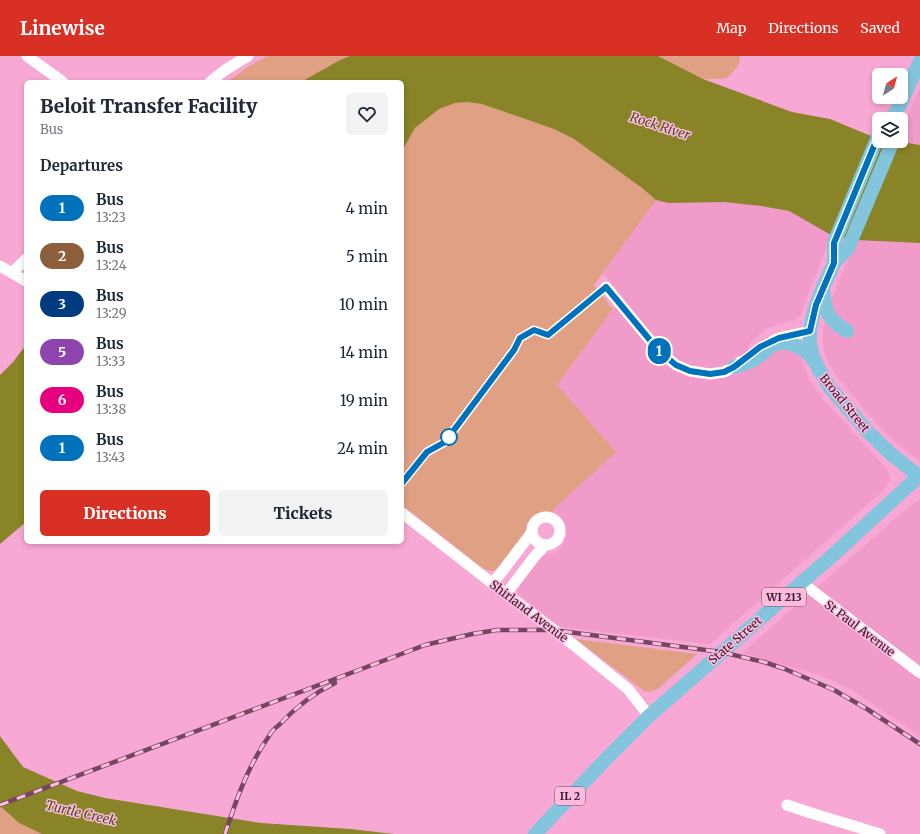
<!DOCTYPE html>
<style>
:root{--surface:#fff;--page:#f2f2f3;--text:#1f2937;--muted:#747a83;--accent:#d93025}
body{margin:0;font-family:Merriweather,serif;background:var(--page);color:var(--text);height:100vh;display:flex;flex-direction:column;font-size:15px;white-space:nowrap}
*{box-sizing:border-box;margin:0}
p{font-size:13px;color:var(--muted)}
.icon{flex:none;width:22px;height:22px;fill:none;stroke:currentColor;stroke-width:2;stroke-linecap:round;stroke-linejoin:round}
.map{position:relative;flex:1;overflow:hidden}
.details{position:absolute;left:24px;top:24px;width:380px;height:464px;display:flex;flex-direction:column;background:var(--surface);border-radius:6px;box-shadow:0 2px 6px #0003}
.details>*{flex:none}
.badge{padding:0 8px;border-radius:13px;font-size:14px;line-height:26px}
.needle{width:26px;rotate:37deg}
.tools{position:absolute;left:872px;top:12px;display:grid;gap:8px}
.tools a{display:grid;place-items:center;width:36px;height:36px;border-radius:6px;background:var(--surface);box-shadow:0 2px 6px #0003;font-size:20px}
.map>.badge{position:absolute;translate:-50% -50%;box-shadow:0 0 0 2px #fff}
h2{padding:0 16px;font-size:15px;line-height:36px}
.round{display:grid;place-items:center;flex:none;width:42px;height:42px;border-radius:6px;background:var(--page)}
.summary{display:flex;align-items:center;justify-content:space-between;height:68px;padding:0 16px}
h1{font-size:19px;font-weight:800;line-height:30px}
.button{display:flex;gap:8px;margin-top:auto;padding:8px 16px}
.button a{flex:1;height:46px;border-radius:6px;background:var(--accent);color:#fff;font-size:16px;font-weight:800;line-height:46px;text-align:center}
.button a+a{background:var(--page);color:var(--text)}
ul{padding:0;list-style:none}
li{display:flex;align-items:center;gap:12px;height:48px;padding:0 16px}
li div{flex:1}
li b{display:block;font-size:15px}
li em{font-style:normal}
li .badge{min-width:44px;font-weight:700;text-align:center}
header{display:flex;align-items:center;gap:24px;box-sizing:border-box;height:56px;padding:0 20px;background:var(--accent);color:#fff}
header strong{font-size:19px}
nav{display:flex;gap:22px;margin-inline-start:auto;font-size:14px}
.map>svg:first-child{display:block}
.built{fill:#f19bcb}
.green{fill:#e0a083}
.water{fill:#898427}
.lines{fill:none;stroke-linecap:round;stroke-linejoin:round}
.minor{stroke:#fff;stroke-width:11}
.major{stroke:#82c5dc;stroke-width:14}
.rail-casing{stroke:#744661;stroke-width:4.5}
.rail{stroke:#fdbbde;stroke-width:3;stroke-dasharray:9;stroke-linecap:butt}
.line-casing{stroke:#fff;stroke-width:9}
.line{stroke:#0072bc;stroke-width:6}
.stop-dot{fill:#fff;stroke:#0072bc;stroke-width:2}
.labels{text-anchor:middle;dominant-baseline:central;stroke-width:3;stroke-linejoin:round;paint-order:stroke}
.shield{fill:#fdbbde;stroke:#724a61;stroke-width:1}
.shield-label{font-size:11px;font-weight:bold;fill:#37192b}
.street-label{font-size:12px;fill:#37192b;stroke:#fdbbde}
.water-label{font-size:13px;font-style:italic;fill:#4f4c1c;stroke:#fdbbde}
</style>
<header>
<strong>Linewise</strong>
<nav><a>Map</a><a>Directions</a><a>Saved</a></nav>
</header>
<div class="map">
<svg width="920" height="778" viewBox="0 0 920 778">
<rect width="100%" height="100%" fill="#f8a8d4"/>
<g class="built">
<path d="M920,31V89L896,85H901V75Z"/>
<path d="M656,144L668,147L724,146L761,150L789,155L831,179L817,217L808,238L801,259L795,264L778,268L766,273L756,282L747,291L758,306L770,296L787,291L801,301L809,322L822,342L875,400L885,410L889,416L890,424L888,428L884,434L710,588L560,571L520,539L518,534L520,527L542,501L544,499L555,497L562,490L564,486L567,478L566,471L560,460L553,457L554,453L616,396L557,329L613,253L625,244L603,217Z"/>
<path d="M856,184L920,187V405L896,387L878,369L838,322L826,302L822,285L825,265L832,242Z"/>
<path d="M920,444V680L855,636L820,619L742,597L905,454L915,446Z"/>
</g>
<g class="green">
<path d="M268,0H350L340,4L301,26H227L249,10Z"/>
<path d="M658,0H740C741,9 733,16 727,22L720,23H703Z"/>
<path d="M467,46L482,48L554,73L574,83L642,132L656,144L594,229L613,253L557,329L616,396L554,453L553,457C542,454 532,457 527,468C526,471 526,474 525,477C523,481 500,513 496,514C492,516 488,514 484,513L402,449V95L415,72L439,53L455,47Z"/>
<path d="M576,583L697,598L659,632L651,636L644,635Z"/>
<path d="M0,750L19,767L42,778H0Z"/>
</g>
<g class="water">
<path d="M350,0H658L703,23L792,56L830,63L871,80L879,85H895L920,89V187L856,184L831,179L789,155L761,150L724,146L668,147L656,144L642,132L574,83L554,73L482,48L467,46L455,47L439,53L415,72L402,95V26H301L340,4Z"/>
<path d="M26,289V466L0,488V319L13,306Z"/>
<path d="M0,680L23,711L77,735L105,742L261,767L350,773L394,778H42L19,767L0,750Z"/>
</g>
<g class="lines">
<g class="minor">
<path d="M27,0L63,26"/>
<path d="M210,26L225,14L248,0"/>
<path d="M0,210L26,225"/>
<path d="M12,217L26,203"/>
<path d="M606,231L659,295L676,309L690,315L710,318L724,316L734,311L740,306"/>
<path d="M773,285L779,282L810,275"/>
<path d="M402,457L506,538L575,590L628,633L649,660"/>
<circle cx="546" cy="475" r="14"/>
<path d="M801,526L920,617"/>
<path d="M493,527L504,513L532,476"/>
<path d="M506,538L535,500L545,489"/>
<path d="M787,749L811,757L880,778"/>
</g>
<g class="major">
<path d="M890,63L897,55L920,5"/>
<path d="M893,85L848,192L834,207L823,231L816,249L812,263L810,275V288L813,300L818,312L830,332L869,377L891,398L920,421"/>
<path d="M834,207V187L879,78"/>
<path d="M823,233C825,256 827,263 847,275"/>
<path d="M734,311C740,309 746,308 752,305C759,302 764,295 771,290C786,281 806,292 814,305"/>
<path d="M535,778L606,703L649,660L833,499L919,420"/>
</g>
<g class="rail-casing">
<g id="rail">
<path d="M0,749L404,597L425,589L472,578L497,574H553L721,596L764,606L785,613L834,634L867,653L920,688"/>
<path d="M225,778C236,744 248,710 269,680C271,676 275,672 279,669C295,652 314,637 335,627"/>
</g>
</g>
<use href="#rail" class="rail"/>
</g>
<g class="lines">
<g class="line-casing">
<path id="line" d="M402,427L427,396L445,386L514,294L520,282L534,274L548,279L606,231L659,295L676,309L690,315L710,318L724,316L734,311L760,291L779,282L810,275L816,249L834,207V187L879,78"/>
</g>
<use href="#line" class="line"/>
</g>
<circle class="stop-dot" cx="449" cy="381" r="8"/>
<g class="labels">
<g class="shield">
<rect x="762" y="532" width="44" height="18" rx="3"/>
<rect x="555" y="731" width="30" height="18" rx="3"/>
</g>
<g class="shield-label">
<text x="784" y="541">WI 213</text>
<text x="570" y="740">IL 2</text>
</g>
<g class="street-label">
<text transform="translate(845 347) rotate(51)">Broad Street</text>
<text transform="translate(529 555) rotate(37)">Shirland Avenue</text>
<text transform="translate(860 572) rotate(37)">St Paul Avenue</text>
<text transform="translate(735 584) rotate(-41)">State Street</text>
</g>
<g class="water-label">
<text transform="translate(660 70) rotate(18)">Rock River</text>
<text transform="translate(81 757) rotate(13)">Turtle Creek</text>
</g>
</g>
</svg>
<div class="tools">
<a><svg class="needle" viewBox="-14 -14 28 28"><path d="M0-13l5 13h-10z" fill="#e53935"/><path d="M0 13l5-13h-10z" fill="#747a83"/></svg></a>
<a><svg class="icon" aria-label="layers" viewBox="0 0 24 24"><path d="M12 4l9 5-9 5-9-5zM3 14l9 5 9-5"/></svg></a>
</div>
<b class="badge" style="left:659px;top:295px;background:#0072bc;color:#fff">1</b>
<section class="details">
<div class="summary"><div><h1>Beloit Transfer Facility</h1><p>Bus</p></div><a class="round"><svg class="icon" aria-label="heart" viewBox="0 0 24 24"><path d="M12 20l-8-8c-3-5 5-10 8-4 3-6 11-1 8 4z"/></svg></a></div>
<h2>Departures</h2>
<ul>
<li><span class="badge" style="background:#0072bc;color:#fff">1</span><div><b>Bus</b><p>13:23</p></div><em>4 min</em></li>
<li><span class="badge" style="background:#8b5e3c;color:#fff">2</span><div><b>Bus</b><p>13:24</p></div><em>5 min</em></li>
<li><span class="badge" style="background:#003b80;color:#fff">3</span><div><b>Bus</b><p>13:29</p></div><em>10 min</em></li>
<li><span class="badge" style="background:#8e44ad;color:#fff">5</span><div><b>Bus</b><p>13:33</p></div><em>14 min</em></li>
<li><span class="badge" style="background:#e6007e;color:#fff">6</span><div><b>Bus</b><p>13:38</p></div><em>19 min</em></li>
<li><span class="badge" style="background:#0072bc;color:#fff">1</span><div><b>Bus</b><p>13:43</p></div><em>24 min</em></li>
</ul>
<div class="button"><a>Directions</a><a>Tickets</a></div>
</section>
</div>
